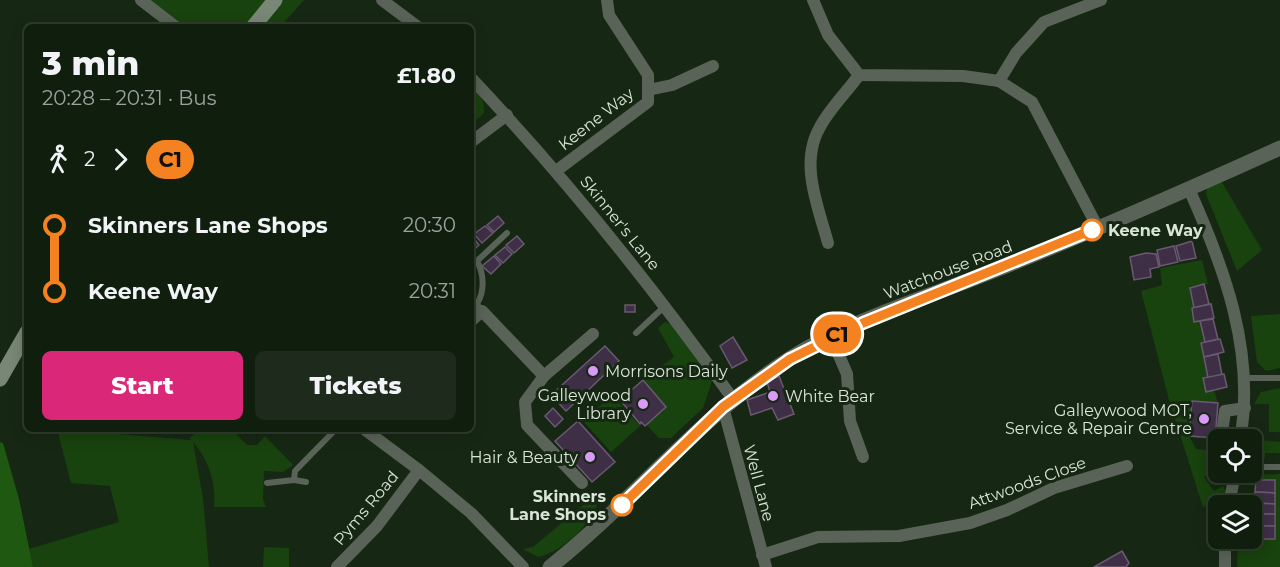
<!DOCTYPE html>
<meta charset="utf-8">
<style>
:root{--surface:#101e0e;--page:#1e2b1c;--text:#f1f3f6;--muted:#9ca29e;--line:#303c2e;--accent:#db2777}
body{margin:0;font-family:Montserrat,sans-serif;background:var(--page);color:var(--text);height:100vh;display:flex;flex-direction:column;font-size:22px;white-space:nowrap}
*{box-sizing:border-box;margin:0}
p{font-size:20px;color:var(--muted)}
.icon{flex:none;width:33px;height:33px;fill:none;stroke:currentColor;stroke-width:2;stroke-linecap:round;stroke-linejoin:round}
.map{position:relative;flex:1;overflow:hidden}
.sheet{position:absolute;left:24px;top:24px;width:450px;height:408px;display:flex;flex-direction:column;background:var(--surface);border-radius:9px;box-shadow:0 3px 15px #0003,0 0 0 2px var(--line)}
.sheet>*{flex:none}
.badge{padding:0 12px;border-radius:20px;font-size:21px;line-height:39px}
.controls{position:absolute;left:1208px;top:429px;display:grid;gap:12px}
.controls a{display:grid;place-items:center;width:54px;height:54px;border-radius:9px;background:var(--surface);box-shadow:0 3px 15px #0003,0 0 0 2px var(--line);font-size:30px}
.map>.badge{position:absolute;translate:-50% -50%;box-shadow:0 0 0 3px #fff}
.legs{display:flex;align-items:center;gap:9px;height:66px;padding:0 18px;font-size:20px}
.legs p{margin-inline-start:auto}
.headline{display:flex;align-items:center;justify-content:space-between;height:102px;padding:0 18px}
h1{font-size:33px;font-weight:800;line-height:45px}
.cta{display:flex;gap:12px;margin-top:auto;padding:12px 18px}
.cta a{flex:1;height:69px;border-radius:9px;background:var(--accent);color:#fff;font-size:24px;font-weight:800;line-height:69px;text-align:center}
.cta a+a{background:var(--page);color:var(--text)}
ul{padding:0 18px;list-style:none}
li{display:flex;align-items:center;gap:21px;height:66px;font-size:22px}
li i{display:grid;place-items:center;width:9px;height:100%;margin:0 8px;background:currentColor}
li i::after{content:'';width:15px;height:15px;margin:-8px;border:4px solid;border-radius:50%;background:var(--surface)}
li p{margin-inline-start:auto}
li:first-child i{background:linear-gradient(#0000 50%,currentColor 0)}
li:last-child i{background:linear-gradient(currentColor 50%,#0000 0)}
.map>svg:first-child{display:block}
.green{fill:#18420e}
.forest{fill:#1f5911}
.building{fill:#3f2f46;stroke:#6a5972;stroke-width:1.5}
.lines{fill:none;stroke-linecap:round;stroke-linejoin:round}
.service{stroke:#5a6358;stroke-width:6}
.minor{stroke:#5a6358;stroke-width:12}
.tertiary{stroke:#5a6358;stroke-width:15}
.secondary{stroke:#798776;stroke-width:15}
.line-1-casing{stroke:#fff;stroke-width:14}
.line-1{stroke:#f58220;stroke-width:9}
.stop-1-dot{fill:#fff;stroke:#f58220;stroke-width:3}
.poi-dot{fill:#d99af7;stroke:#162813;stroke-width:2}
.labels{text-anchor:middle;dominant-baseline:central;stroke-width:6;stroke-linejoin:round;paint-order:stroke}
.street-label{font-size:16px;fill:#d9e5d7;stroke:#162813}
.stop-label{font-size:16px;font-weight:bold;fill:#d9e5d7;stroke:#162813;text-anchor:start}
.poi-label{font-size:16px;fill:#d9e5d7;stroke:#162813;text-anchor:end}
</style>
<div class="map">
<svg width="1280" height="567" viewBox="0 0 1280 567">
<rect width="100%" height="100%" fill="#162813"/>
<g class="green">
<path d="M151,0H267L245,27H186Z"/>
<path d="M281,0H304L280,27H259Z"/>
<path d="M471,85C480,95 485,100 484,113L471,125Z"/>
<path d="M1220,179L1262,250L1237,271L1206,194L1207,188Z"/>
<path d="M1202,260L1208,284L1190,288L1194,308H1192L1194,322L1200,321L1205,342L1201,344L1208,378L1207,392L1214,390L1218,403L1192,401L1189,436L1196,449L1207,450L1214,471L1204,477L1214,491L1223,486L1226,492L1225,504L1216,503L1203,507L1169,400L1141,291L1162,285L1160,268Z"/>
<path d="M1280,314V368L1266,371L1257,362L1251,316Z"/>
<path d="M665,322L673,325L712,381L703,408L671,438H659L646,424L665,407L643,380L674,357L658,328Z"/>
<path d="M1280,388V432H1269V404H1254L1261,392Z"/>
<path d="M612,395L640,426L611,452L583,421Z"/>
<path d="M57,429L191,440L190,438L200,429H232L247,445H257L265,436L293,465L283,472L264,471L263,499L266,507H214C216,483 209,460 193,442L203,498L209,567H33L29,549L119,522L110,486L71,483Z"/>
<path d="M1250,439L1280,442V453H1265V458C1255,454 1252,448 1250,439Z"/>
<path d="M1280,474V567H1237L1238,539H1275V480H1249L1254,475Z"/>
<path d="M593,497L598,502C591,525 562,552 538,557L523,549L533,547Z"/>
<path d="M264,547L289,548V567H263Z"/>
</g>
<path class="forest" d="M0,442L3,443L19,499L33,567H0Z"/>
<g class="building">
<path d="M498,216L504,223L494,232L487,225Z"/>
<path d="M485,226L493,233L482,243L474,234Z"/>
<path d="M472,236L479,245L471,252V237Z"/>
<path d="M517,236L524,244L514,253L506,245Z"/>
<path d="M1192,241L1196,258L1180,261L1176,246Z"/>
<path d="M1174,246L1178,262L1160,266L1157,250Z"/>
<path d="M505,247L512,254L503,263L495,255Z"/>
<path d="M1146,253L1156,254L1159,267L1150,269L1151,277L1134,280L1130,257Z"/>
<path d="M494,256L501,264L491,274L482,266Z"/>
<path d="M1204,284L1209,304L1194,308L1190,288Z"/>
<path d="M1211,304L1214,318L1194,322L1192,308Z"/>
<rect x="625" y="305" width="10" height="7"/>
<path d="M1213,319L1218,339L1205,342L1200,321Z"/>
<path d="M733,337L747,360L732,368L720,346Z"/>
<path d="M1220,339L1224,352L1204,357L1201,343Z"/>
<path d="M605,346L619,361L566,411L551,395Z"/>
<path d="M1218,354L1222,375L1208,378L1204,357Z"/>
<path d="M1224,374L1227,387L1206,392L1203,378Z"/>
<path d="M779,376L794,414L778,420L772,408L751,415L747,400L770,392L767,382Z"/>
<path d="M643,380L666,407L645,426L641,422L640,424L620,400Z"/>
<path d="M1192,401L1218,403L1215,438L1189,436Z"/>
<path d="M553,408L563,419L555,427L545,416Z"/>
<path d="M578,421L615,462L592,482L555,441Z"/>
<path d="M1256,480H1275V493L1255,492Z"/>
<path d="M1255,492L1275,493V504L1255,503Z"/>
<path d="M1255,503L1275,504V514H1255Z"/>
<rect x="1255" y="514" width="20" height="12"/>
<rect x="1255" y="526" width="20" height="13"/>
<path d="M1122,551L1129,563L1126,567H1094Z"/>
</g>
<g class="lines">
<g class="service">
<path d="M482,311L477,304C485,291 484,274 477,261L507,233"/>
<path d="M636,333L665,306"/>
<path d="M1245,378H1280"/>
<path d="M1251,467H1280"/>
<path d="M294,480L306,482"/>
<path d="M267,483L294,480L295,471L336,429"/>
</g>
<g class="minor">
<path d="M141,0L176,27"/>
<path d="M382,0L418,27"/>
<path d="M813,0L828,35L859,75L963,76L999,81L1032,102L1098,228"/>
<path d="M471,78C566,178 652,286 733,399"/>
<path d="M999,81L1016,53L1044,22L1101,0"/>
<path d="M648,90L672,85L713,66"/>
<path d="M471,142L507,115"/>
<path d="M556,171L648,102V75L609,15L607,0"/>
<path d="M1189,189C1224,267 1256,352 1240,440"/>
<path d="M828,243C818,206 799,163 820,127C830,108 847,92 859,75"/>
<path d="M471,321L482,311L544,376"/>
<path d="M831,337L847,374L850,421L863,457"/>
<path d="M723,407L766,567"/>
<path d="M364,429L419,470L471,513L523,567"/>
<path d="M1221,440L1225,411L1245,408"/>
<path d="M1220,472L1233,482"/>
<path d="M582,483L527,425L525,402L544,376L593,334"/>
<path d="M1229,506L1235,472"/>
<path d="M762,555L818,537L899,536L970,523L1007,510L1054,488L1127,466"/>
<path d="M337,567L377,526L419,470"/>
<path d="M1225,567V538"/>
</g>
<path class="tertiary" d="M550,567C633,501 700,416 789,359C851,320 925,298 993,271C1090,233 1185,191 1280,148"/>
<g class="secondary">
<path d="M253,27L275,0"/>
<path d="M0,379L27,332"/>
</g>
</g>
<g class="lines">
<g class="line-1-casing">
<path id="line-1" d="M622,505L723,407L790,359L863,323L1092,230"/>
</g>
<use href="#line-1" class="line-1"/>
</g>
<g class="stop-1-dot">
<circle cx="1092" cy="230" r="10"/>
<circle cx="622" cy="505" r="10"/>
</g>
<g class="poi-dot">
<circle cx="593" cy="371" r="6"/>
<circle cx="773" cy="396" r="6"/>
<circle cx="643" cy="404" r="6"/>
<circle cx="1204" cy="419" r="6"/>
<circle cx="590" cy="457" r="6"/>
</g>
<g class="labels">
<g class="street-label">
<text transform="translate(596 119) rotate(-38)">Keene Way</text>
<text transform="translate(620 223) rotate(51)">Skinner's Lane</text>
<text transform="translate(948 270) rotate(-21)">Watchouse Road</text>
<text transform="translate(759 483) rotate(75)">Well Lane</text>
<text transform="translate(1027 483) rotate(-20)">Attwoods Close</text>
<text transform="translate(366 508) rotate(-50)">Pyms Road</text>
</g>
<g class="stop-label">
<text x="1108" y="230">Keene Way</text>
<text x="606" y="496" text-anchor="end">Skinners<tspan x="606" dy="18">Lane Shops</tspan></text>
</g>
<g class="poi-label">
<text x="605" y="371" text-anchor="start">Morrisons Daily</text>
<text x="631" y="395">Galleywood<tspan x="631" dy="18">Library</tspan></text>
<text x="785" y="396" text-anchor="start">White Bear</text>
<text x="1192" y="410">Galleywood MOT,<tspan x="1192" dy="18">Service &amp; Repair Centre</tspan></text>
<text x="578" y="457">Hair &amp; Beauty</text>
</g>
</g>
</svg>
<div class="controls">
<a><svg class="icon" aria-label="locate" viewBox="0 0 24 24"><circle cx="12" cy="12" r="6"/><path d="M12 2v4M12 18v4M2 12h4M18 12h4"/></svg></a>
<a><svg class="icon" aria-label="layers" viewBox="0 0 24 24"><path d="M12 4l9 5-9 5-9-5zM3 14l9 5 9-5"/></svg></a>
</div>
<b class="badge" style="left:837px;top:334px;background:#f58220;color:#111">C1</b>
<section class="sheet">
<div class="headline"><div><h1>3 min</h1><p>20:28 – 20:31 · Bus</p></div><b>£1.80</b></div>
<div class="legs"><svg class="icon" aria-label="walk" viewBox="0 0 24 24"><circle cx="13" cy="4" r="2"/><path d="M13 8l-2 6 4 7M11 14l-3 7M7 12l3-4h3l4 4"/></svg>2<svg class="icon" aria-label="forward" viewBox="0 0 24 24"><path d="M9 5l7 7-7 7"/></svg><b class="badge" style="background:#f58220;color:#111">C1</b></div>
<ul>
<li><i style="color:#f58220"></i><b>Skinners Lane Shops</b><p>20:30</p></li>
<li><i style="color:#f58220"></i><b>Keene Way</b><p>20:31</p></li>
</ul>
<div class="cta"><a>Start</a><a>Tickets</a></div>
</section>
</div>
